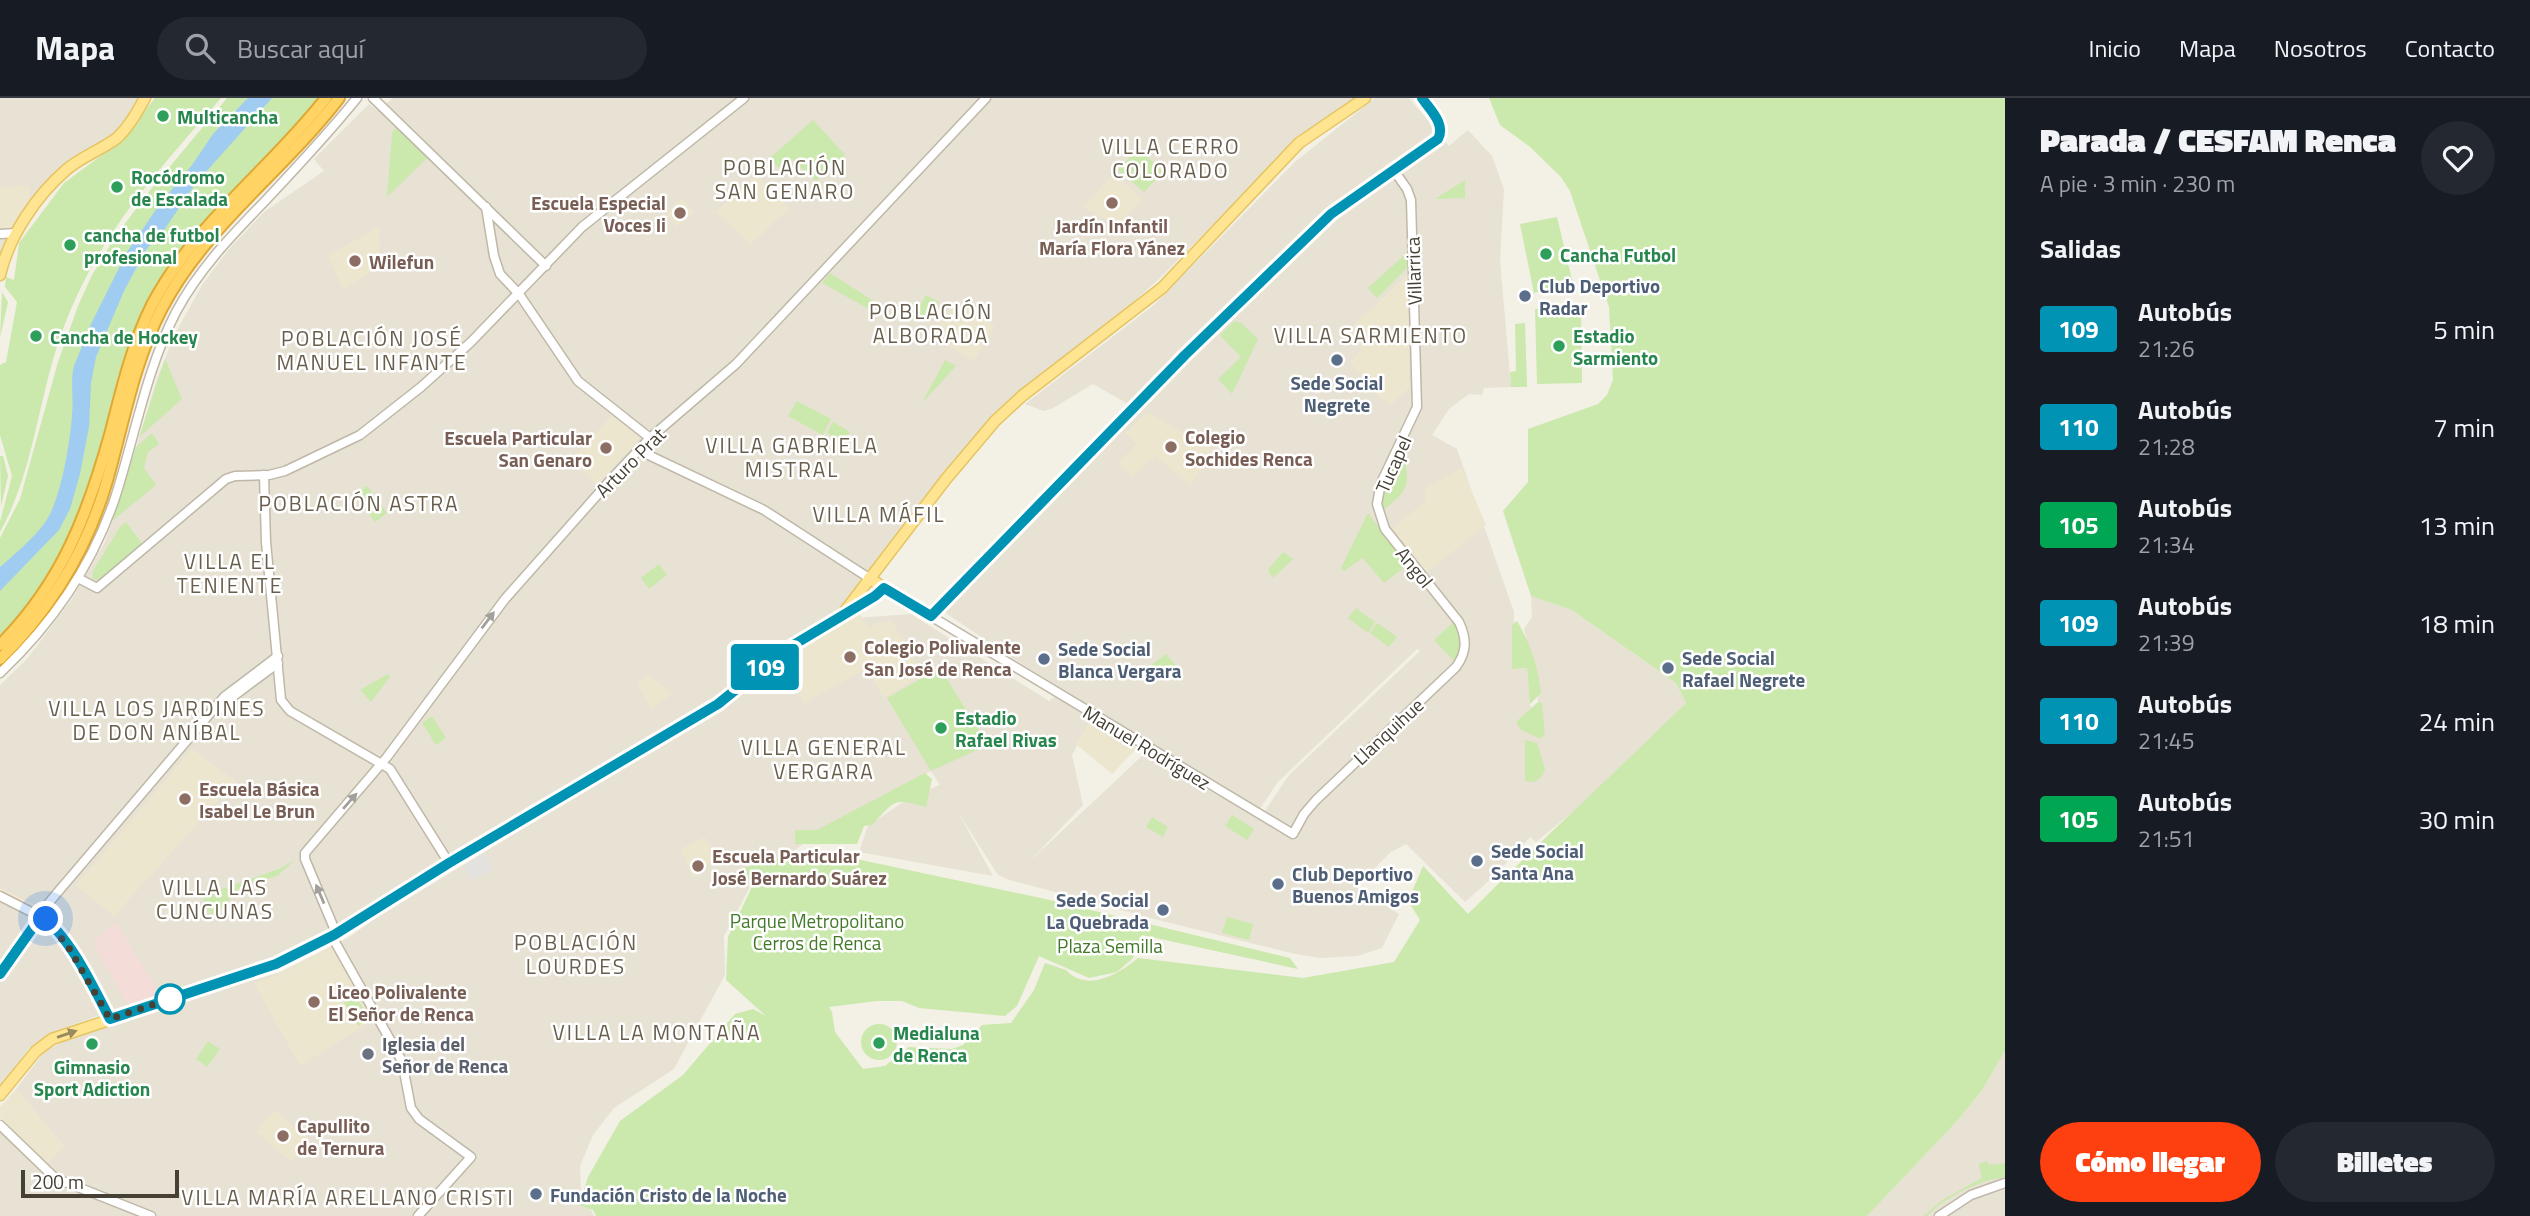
<!DOCTYPE html>
<html lang="es">
<meta charset="utf-8">
<style>
:root{--surface:#171b24;--page:#242831;--text:#f1f3f6;--muted:#9ea1a6;--line:#363941;--accent:#fe4011}
body{margin:0;font-family:"Titillium Web",sans-serif;background:var(--page);color:var(--text);height:100vh;display:flex;flex-direction:column;font-size:26px;white-space:nowrap}
*{box-sizing:border-box;margin:0}
p{font-size:23px;color:var(--muted)}
.icon{flex:none;width:38px;height:38px;fill:none;stroke:currentColor;stroke-width:2;stroke-linecap:round;stroke-linejoin:round}
.map{position:relative;flex:1;overflow:hidden}
.side{display:flex;flex-direction:column;background:var(--surface);width:525px}
.side>*{flex:none}
.badge{padding:0 14px;border-radius:5px;font-size:24px;line-height:46px}
.scale{position:absolute;left:21px;bottom:18px;width:158px;box-sizing:border-box;padding-left:7px;border:4px solid #464035;border-top:0;font-size:19px;line-height:24px;white-space:nowrap;color:#464035;-webkit-text-stroke:5px #fff;paint-order:stroke}
.you{position:absolute;width:35px;height:35px;margin:-18px;border:5px solid #fff;border-radius:50%;background:#1a73e8;box-shadow:0 0 0 10px #1a73e833}
.map>.badge{position:absolute;translate:-50% -50%;box-shadow:0 0 0 4px #fff}
h2{padding:0 35px;font-size:26px;line-height:63px}
.round{display:grid;place-items:center;flex:none;width:74px;height:74px;border-radius:37px;background:var(--page)}
.overview{display:flex;align-items:center;justify-content:space-between;height:119px;padding:0 35px}
h1{font-size:33px;font-weight:800;line-height:52px}
.cta{display:flex;gap:14px;margin-top:auto;padding:14px 35px}
.cta a{flex:1;height:80px;border-radius:42px;background:var(--accent);color:#fff;font-size:28px;font-weight:800;line-height:80px;text-align:center}
.cta a+a{background:var(--page);color:var(--text)}
ul{padding:0;list-style:none}
li{display:flex;align-items:center;gap:21px;height:98px;padding:0 35px}
li div{flex:1}
li b{display:block;font-size:26px}
li em{font-style:normal}
li .badge{min-width:77px;font-weight:700;text-align:center}
header{display:flex;align-items:center;gap:42px;box-sizing:border-box;height:98px;padding:0 35px;background:var(--surface);border-bottom:2px solid var(--line)}
header strong{font-size:33px}
nav{display:flex;gap:38px;margin-inline-start:auto;font-size:24px}
.search{width:490px;height:63px;background:var(--page);display:flex;align-items:center;gap:18px;box-sizing:border-box;padding:0 24px;border-radius:38px;color:var(--muted);font-size:26px}
main{display:flex;flex:1;min-height:0}
.map>svg:first-child{display:block}
.residential{fill:#e7e2d3}
.commercial{fill:#f6e7d0}
.education{fill:#ede6cf}
.medical{fill:#f4ddd8}
.green{fill:#cbe8ad}
.parking{fill:#e4e2de}
.water{fill:#a0ccf1}
.lines{fill:none;stroke-linecap:round;stroke-linejoin:round}
.minor-casing{stroke:#bfb8a8;stroke-width:11}
.major-casing{stroke:#e6c461;stroke-width:13}
.highway-casing{stroke:#e0a832;stroke-width:14}
.minor{stroke:#fff;stroke-width:8}
.major{stroke:#ffe592;stroke-width:10}
.highway{stroke:#ffd364;stroke-width:10}
.oneway{fill:#a2a09a}
.oneway2{fill:#998a5f}
.line-casing{stroke:#fff;stroke-width:16}
.line{stroke:#0093b3;stroke-width:10}
.walk{stroke:#464035;stroke-width:7;stroke-dasharray:0 12.6}
.leisure-dot{fill:#2e9e5b;stroke:#fff;stroke-width:2.5}
.education-dot{fill:#8d6e63;stroke:#fff;stroke-width:2.5}
.service-dot{fill:#5c6f8a;stroke:#fff;stroke-width:2.5}
.stop-dot{fill:#fff;stroke:#0093b3;stroke-width:3.5}
.worship-dot{fill:#6b7280;stroke:#fff;stroke-width:2.5}
.labels{text-anchor:middle;dominant-baseline:central;stroke-width:5;stroke-linejoin:round;paint-order:stroke}
.leisure-label{font-size:19px;font-weight:bold;fill:#27864d;stroke:#fff;text-anchor:start}
.education-label{font-size:19px;font-weight:bold;fill:#785e54;stroke:#fff;text-anchor:start}
.street-label{font-size:19px;fill:#464035;stroke:#fff}
.service-label{font-size:19px;font-weight:bold;fill:#4e5e75;stroke:#fff;text-anchor:start}
.park-label{font-size:19px;fill:#427927;stroke:#fff}
.worship-label{font-size:19px;font-weight:bold;fill:#5b616d;stroke:#fff;text-anchor:start}
.neighbourhood-label{font-size:21px;letter-spacing:2px;fill:#695e4c;stroke:#fff}
</style>
<header>
<strong>Mapa</strong>
<div class="search"><svg class="icon" aria-label="search" viewBox="0 0 24 24"><circle cx="10" cy="10" r="6"/><path d="M15 15l6 6"/></svg>Buscar aquí</div>
<nav><a>Inicio</a><a>Mapa</a><a>Nosotros</a><a>Contacto</a></nav>
</header>
<main>
<div class="map">
<svg width="2005" height="1118" viewBox="0 0 2005 1118">
<rect width="100%" height="100%" fill="#f3f0e5"/>
<g class="residential">
<path d="M0,0H141L125,26L113,39L64,69L0,166Z"/>
<path d="M393,0H1356L1295,44L1160,180L1081,251L1004,307L963,352L835,516L797,541L717,601L312,844L261,866L110,917L65,838L50,817L0,793V587L27,561L72,501L105,444L123,394L157,280L176,234L202,187L229,151L264,114L324,73L314,61L369,6L378,13Z"/>
<path d="M1375,0H1409L1449,48L1468,32L1492,58L1504,91L1500,162L1511,289L1484,290L1482,297L1469,296L1449,311L1432,337L1457,351L1514,514L1513,571L1527,570L1530,606L1542,643L1535,575L1524,531L1532,519L1531,498L1572,512L1676,585L1686,605L1591,699L1536,744L1530,739L1491,781L1465,804L1406,746L1391,754L1356,789L1399,816L1382,850L1357,858L1321,860L1295,856L1158,822L1010,782L998,777L958,714L993,778L859,754L868,728L912,698L940,687L931,673L817,735L751,787L724,838L725,877L674,971L614,1010L593,1037L580,1068L581,1095L594,1118H158L58,1079L47,1066L64,1048L16,991L45,953L63,944L175,905L281,874L348,840L373,822L740,598L798,557L856,520L911,516L1049,603L1054,599L1092,620L1072,657L1083,707L1029,764L1143,657L1260,720L1289,677L1420,553L1417,551L1278,684L1259,712L1009,558L937,509L1130,307L1093,286L1053,310L1043,313L1025,306L1154,207L1295,64Z"/>
<path d="M0,804L47,827L56,836L100,917L61,931L29,950L0,989Z"/>
<path d="M2005,953V1118H1867L1958,1022L1982,992Z"/>
<path d="M0,1033L47,1079L137,1118H0Z"/>
</g>
<path class="commercial" d="M0,790L45,812L33,820L0,804Z"/>
<g class="education">
<path d="M1114,75L1142,101L1117,128L1083,109Z"/>
<path d="M757,77L789,110L751,146L716,114Z"/>
<path d="M29,88L31,105L12,130L0,131V90Z"/>
<path d="M681,101L695,113L676,129L666,116Z"/>
<path d="M379,129L380,169L343,191L328,157Z"/>
<path d="M1408,176L1409,290L1392,306L1380,300L1350,264L1362,251L1346,235Z"/>
<path d="M952,204L995,228L974,263L932,239Z"/>
<path d="M1147,314L1215,353L1190,387L1155,358L1131,379L1118,364L1137,346L1125,335Z"/>
<path d="M612,317L640,340L597,387L572,361Z"/>
<path d="M1462,370L1486,427L1427,474L1391,432L1426,402L1425,390Z"/>
<path d="M859,515L869,530L879,524L892,523L923,576L884,600L866,571L804,605L781,563Z"/>
<path d="M650,577L672,596L652,611L637,585Z"/>
<path d="M1092,620L1137,650L1112,676L1076,646Z"/>
<path d="M192,651L236,683L114,818L76,787Z"/>
<path d="M705,739L716,757L698,778L693,780L681,751Z"/>
<path d="M333,849L373,922L300,968L254,885L273,879Z"/>
<path d="M16,991L64,1048L47,1066L0,1019V1009Z"/>
<path d="M275,1012L310,1042L291,1064L256,1034Z"/>
</g>
<path class="medical" d="M116,823L160,897L129,909L93,844Z"/>
<g class="green">
<path d="M155,0H221C157,74 98,137 63,231C38,298 35,371 0,434V424L12,378L0,337V267L6,264L17,204L5,189L6,179L14,182L19,145L64,85L121,43Z"/>
<path d="M227,0H318C265,75 182,127 143,212C129,243 122,277 113,309C92,387 63,483 0,539V440L20,401L58,264L78,208L92,177L115,139L147,96Z"/>
<path d="M1489,0H2005V953L1982,992L1958,1022L1867,1118H596L593,1112L579,1107L588,1079L620,1023L683,977L735,916L753,911L766,918L726,882L728,839L753,787L740,771L798,755L842,758L1041,800L1290,860L1298,871L1142,837L1133,860L1117,874L1089,880L1039,858L1017,908L1005,918L919,910L902,903H877L829,909L832,914L835,934L863,971L885,968L909,949L952,951L963,947L982,927L1011,925L1034,892L1045,865L1066,872C1087,895 1119,876 1138,860L1303,880L1394,864L1420,822L1408,803L1423,768L1468,816C1539,744 1614,676 1686,605L1676,585L1572,512L1531,498L1503,413L1528,384V331L1598,306L1607,297L1613,282L1609,209L1570,93L1561,79L1530,49L1500,27Z"/>
<path d="M813,22L845,57L816,83L792,61L781,72L770,60Z"/>
<path d="M397,28L428,59L387,99L392,35Z"/>
<path d="M1138,50L1163,74L1144,94L1118,72Z"/>
<path d="M1465,82V100L1435,101Z"/>
<path d="M1557,119L1573,186L1534,195L1520,126Z"/>
<path d="M1409,153V168L1377,200L1368,190Z"/>
<path d="M830,175L872,202L869,211L822,185Z"/>
<path d="M2,194L8,204L0,240Z"/>
<path d="M926,197L939,204L929,222L916,215Z"/>
<path d="M1581,209L1582,285L1537,286L1535,211Z"/>
<path d="M1234,223L1241,225L1258,241L1232,296L1218,281L1241,259L1220,237Z"/>
<path d="M1525,225L1527,289H1511L1510,274L1516,273L1515,226Z"/>
<path d="M165,261L182,301L139,339Z"/>
<path d="M945,262L956,268L922,305Z"/>
<path d="M797,303L831,321L823,337L788,318Z"/>
<path d="M833,324L850,334L844,345L827,335Z"/>
<path d="M152,335L159,346L148,354L144,370L156,387L112,423L136,349Z"/>
<path d="M1403,349C1408,384 1414,389 1383,412L1381,393Z"/>
<path d="M0,358H3L8,378L1,409Z"/>
<path d="M367,388L387,415L375,424L355,397Z"/>
<path d="M1368,415L1407,467L1384,485L1363,460L1344,473L1341,470Z"/>
<path d="M126,424L142,446L101,482H95L92,478L93,473L120,429Z"/>
<path d="M1283,454L1293,461L1273,480L1268,472Z"/>
<path d="M659,466L667,477L649,491L641,480Z"/>
<path d="M1356,510L1375,524L1368,535L1348,520Z"/>
<path d="M1455,523C1464,539 1466,548 1455,564L1434,542Z"/>
<path d="M1517,523C1531,547 1538,568 1541,595L1530,606L1527,570L1512,571V527Z"/>
<path d="M1377,525L1397,539L1389,549L1370,535Z"/>
<path d="M1166,556L1176,568L1153,584L1145,572Z"/>
<path d="M940,570L988,647L931,673L887,600Z"/>
<path d="M388,576L390,579L371,604L360,592Z"/>
<path d="M1538,604L1542,605L1545,635L1541,641L1521,632L1517,626V623Z"/>
<path d="M432,618L446,640L436,647L422,625Z"/>
<path d="M1525,642L1537,645L1545,671C1541,681 1536,686 1525,683Z"/>
<path d="M925,675L932,681L926,709C892,700 896,702 872,727L864,728L857,746H795V732H817Z"/>
<path d="M1232,717L1254,731L1247,742L1225,728Z"/>
<path d="M1152,719L1168,729L1163,739L1146,729Z"/>
<path d="M295,762L277,778L240,789L213,820L202,798L279,771Z"/>
<path d="M1227,819L1253,826L1249,842L1222,835Z"/>
<path d="M355,897L370,921L358,928L344,904Z"/>
<circle cx="879" cy="944" r="18"/>
<path d="M208,943L220,951L207,969L196,961Z"/>
<path d="M1987,1063L1989,1067L2005,1065V1079C1978,1083 1947,1098 1927,1118H1923L1944,1101L1982,1080L1979,1066Z"/>
</g>
<path class="parking" d="M485,755L493,771L472,782L464,767Z"/>
<path class="water" d="M248,0H272L196,85L164,132L146,152L124,193L96,259L91,285L89,329L80,376L70,411L59,432L0,493V469C14,457 41,434 49,418C62,393 70,345 72,317C74,300 70,284 74,268L91,226L127,154L159,107L192,67L213,36Z"/>
<g class="lines">
<g class="minor-casing">
<g id="minor">
<path d="M373,0L546,168"/>
<path d="M486,109L494,158L500,176L519,196L578,283L650,340"/>
<path d="M0,136L16,135"/>
<path d="M638,352L764,412L869,480"/>
<path d="M264,377L266,444L281,602L290,613L390,671L449,765"/>
<path d="M78,480L97,490L226,381L235,378L269,377L285,373L360,337L421,289L471,244L582,129L744,0"/>
<path d="M884,490L1293,736L1304,716L1316,702L1456,569C1467,554 1467,541 1459,524L1385,431L1377,406L1381,385L1417,309L1411,102L1407,91L1393,71"/>
<path d="M931,518L1187,255L1331,116L1438,41C1446,26 1430,12 1422,0"/>
<path d="M0,575C52,526 92,468 115,400C135,338 146,272 176,214C199,171 232,137 265,103C297,69 328,36 357,0"/>
<path d="M219,612L231,600L278,565"/>
<path d="M0,798L41,819"/>
<path d="M41,819L43,812L57,795L224,599L278,558"/>
<path d="M0,1027L55,1080L151,1118"/>
<path d="M418,1118L471,1059L419,1021L411,1010L402,963L335,844L334,830L305,761V755L387,659L505,501L615,377L650,340L736,266L986,0"/>
<path d="M1939,1118L1971,1097L2005,1085"/>
</g>
</g>
<g class="major-casing">
<g id="major">
<path d="M0,177C9,138 36,98 66,72C81,59 101,52 117,40C129,29 137,14 145,0"/>
<path d="M845,513L946,381L995,323L1022,298L1162,190L1299,45L1365,0"/>
<path d="M0,876L41,819C68,836 94,893 110,921"/>
<path d="M0,997L36,953L52,941L277,866L335,837L449,765L717,606L738,592L785,552L877,496L884,490L869,480"/>
</g>
</g>
<g class="highway-casing">
<g id="highway">
<path d="M0,547C62,485 88,416 111,333C122,290 132,247 152,207C194,126 271,71 326,0"/>
<path d="M0,561C50,512 86,453 106,386C123,328 133,265 162,210C205,128 283,73 339,0"/>
</g>
</g>
<use href="#minor" class="minor"/>
<use href="#major" class="major"/>
<use href="#highway" class="highway"/>
</g>
<defs><path id="oneway-solid" d="M-6-.8H1V-3.2L6.5 0L1 3.2V.8H-6Z" transform="scale(1.75)"/></defs>
<g class="oneway">
<use href="#oneway-solid" transform="translate(488 522) rotate(-53)"/>
<use href="#oneway-solid" transform="translate(350 703) rotate(-49)"/>
<use href="#oneway-solid" transform="translate(320 796) rotate(-113)"/>
</g>
<use class="oneway2" href="#oneway-solid" transform="translate(67 936) rotate(-19)"/>
<g class="lines">
<g class="line-casing">
<path id="line" d="M0,876L41,818C70,838 94,891 110,921L276,866L334,837L449,765L718,606L785,552L875,498L884,490L931,518L1185,257L1331,116L1438,41C1446,26 1430,12 1422,0"/>
</g>
<use href="#line" class="line"/>
<path class="walk" d="M46,821L69,850L110,921L170,901"/>
</g>
<g class="leisure-dot">
<circle cx="163" cy="18" r="7"/>
<circle cx="117" cy="89" r="7"/>
<circle cx="70" cy="147" r="7"/>
<circle cx="1546" cy="156" r="7"/>
<circle cx="36" cy="238" r="7"/>
<circle cx="1559" cy="248" r="7"/>
<circle cx="941" cy="630" r="7"/>
<circle cx="879" cy="945" r="7"/>
<circle cx="92" cy="946" r="7"/>
</g>
<g class="education-dot">
<circle cx="1112" cy="105" r="7"/>
<circle cx="680" cy="115" r="7"/>
<circle cx="355" cy="163" r="7"/>
<circle cx="1171" cy="349" r="7"/>
<circle cx="606" cy="350" r="7"/>
<circle cx="850" cy="559" r="7"/>
<circle cx="185" cy="701" r="7"/>
<circle cx="698" cy="768" r="7"/>
<circle cx="314" cy="904" r="7"/>
<circle cx="283" cy="1038" r="7"/>
</g>
<g class="service-dot">
<circle cx="1525" cy="198" r="7"/>
<circle cx="1337" cy="262" r="7"/>
<circle cx="1044" cy="561" r="7"/>
<circle cx="1668" cy="570" r="7"/>
<circle cx="1477" cy="763" r="7"/>
<circle cx="1278" cy="786" r="7"/>
<circle cx="1163" cy="812" r="7"/>
<circle cx="536" cy="1096" r="7"/>
</g>
<circle class="stop-dot" cx="170" cy="901" r="14"/>
<circle class="worship-dot" cx="368" cy="956" r="7"/>
<g class="labels">
<g class="leisure-label">
<text x="177" y="18">Multicancha</text>
<text x="131" y="78">Rocódromo<tspan x="131" dy="22">de Escalada</tspan></text>
<text x="84" y="136">cancha de futbol<tspan x="84" dy="22">profesional</tspan></text>
<text x="1560" y="156">Cancha Futbol</text>
<text x="1573" y="237">Estadio<tspan x="1573" dy="22">Sarmiento</tspan></text>
<text x="50" y="238">Cancha de Hockey</text>
<text x="955" y="619">Estadio<tspan x="955" dy="22">Rafael Rivas</tspan></text>
<text x="893" y="934">Medialuna<tspan x="893" dy="22">de Renca</tspan></text>
<text x="92" y="968" text-anchor="middle">Gimnasio<tspan x="92" dy="22">Sport Adiction</tspan></text>
</g>
<g class="education-label">
<text x="666" y="104" text-anchor="end">Escuela Especial<tspan x="666" dy="22">Voces Ii</tspan></text>
<text x="1112" y="127" text-anchor="middle">Jardín Infantil<tspan x="1112" dy="22">María Flora Yánez</tspan></text>
<text x="369" y="163">Wilefun</text>
<text x="1185" y="338">Colegio<tspan x="1185" dy="22">Sochides Renca</tspan></text>
<text x="592" y="339" text-anchor="end">Escuela Particular<tspan x="592" dy="22">San Genaro</tspan></text>
<text x="864" y="548">Colegio Polivalente<tspan x="864" dy="22">San José de Renca</tspan></text>
<text x="199" y="690">Escuela Básica<tspan x="199" dy="22">Isabel Le Brun</tspan></text>
<text x="712" y="757">Escuela Particular<tspan x="712" dy="22">José Bernardo Suárez</tspan></text>
<text x="328" y="893">Liceo Polivalente<tspan x="328" dy="22">El Señor de Renca</tspan></text>
<text x="297" y="1027">Capullito<tspan x="297" dy="22">de Ternura</tspan></text>
</g>
<g class="street-label">
<text transform="translate(1413 173) rotate(-92)">Villarrica</text>
<text transform="translate(630 364) rotate(-45)">Arturo Prat</text>
<text transform="translate(1393 366) rotate(-66)">Tucapel</text>
<text transform="translate(1415 469) rotate(51)">Angol</text>
<text transform="translate(1388 633) rotate(-43)">Llanquihue</text>
<text transform="translate(1147 649) rotate(31)">Manuel Rodríguez</text>
</g>
<g class="service-label">
<text x="1539" y="187">Club Deportivo<tspan x="1539" dy="22">Radar</tspan></text>
<text x="1337" y="284" text-anchor="middle">Sede Social<tspan x="1337" dy="22">Negrete</tspan></text>
<text x="1058" y="550">Sede Social<tspan x="1058" dy="22">Blanca Vergara</tspan></text>
<text x="1682" y="559">Sede Social<tspan x="1682" dy="22">Rafael Negrete</tspan></text>
<text x="1491" y="752">Sede Social<tspan x="1491" dy="22">Santa Ana</tspan></text>
<text x="1292" y="775">Club Deportivo<tspan x="1292" dy="22">Buenos Amigos</tspan></text>
<text x="1149" y="801" text-anchor="end">Sede Social<tspan x="1149" dy="22">La Quebrada</tspan></text>
<text x="550" y="1096">Fundación Cristo de la Noche</text>
</g>
<g class="park-label">
<text x="817" y="822">Parque Metropolitano<tspan x="817" dy="22">Cerros de Renca</tspan></text>
<text x="1110" y="847">Plaza Semilla</text>
</g>
<g class="worship-label">
<text x="382" y="945">Iglesia del<tspan x="382" dy="22">Señor de Renca</tspan></text>
</g>
<g class="neighbourhood-label">
<text x="1171" y="48">VILLA CERRO<tspan x="1171" dy="24">COLORADO</tspan></text>
<text x="785" y="69">POBLACIÓN<tspan x="785" dy="24">SAN GENARO</tspan></text>
<text x="931" y="213">POBLACIÓN<tspan x="931" dy="24">ALBORADA</tspan></text>
<text x="1371" y="237">VILLA SARMIENTO</text>
<text x="372" y="240">POBLACIÓN JOSÉ<tspan x="372" dy="24">MANUEL INFANTE</tspan></text>
<text x="792" y="347">VILLA GABRIELA<tspan x="792" dy="24">MISTRAL</tspan></text>
<text x="359" y="405">POBLACIÓN ASTRA</text>
<text x="879" y="416">VILLA MÁFIL</text>
<text x="230" y="463">VILLA EL<tspan x="230" dy="24">TENIENTE</tspan></text>
<text x="157" y="610">VILLA LOS JARDINES<tspan x="157" dy="24">DE DON ANÍBAL</tspan></text>
<text x="824" y="649">VILLA GENERAL<tspan x="824" dy="24">VERGARA</tspan></text>
<text x="215" y="789">VILLA LAS<tspan x="215" dy="24">CUNCUNAS</tspan></text>
<text x="576" y="844">POBLACIÓN<tspan x="576" dy="24">LOURDES</tspan></text>
<text x="657" y="934">VILLA LA MONTAÑA</text>
<text x="348" y="1099">VILLA MARÍA ARELLANO CRISTI</text>
</g>
</g>
</svg>
<div class="scale">200 m</div>
<div class="you" style="left:46px;top:821px"></div>
<b class="badge" style="left:765px;top:569px;background:#0093b3;color:#fff">109</b>
</div>
<section class="side">
<div class="overview"><div><h1>Parada / CESFAM Renca</h1><p>A pie · 3 min · 230 m</p></div><a class="round"><svg class="icon" aria-label="heart" viewBox="0 0 24 24"><path d="M12 20l-8-8c-3-5 5-10 8-4 3-6 11-1 8 4z"/></svg></a></div>
<h2>Salidas</h2>
<ul>
<li><span class="badge" style="background:#0093b3;color:#fff">109</span><div><b>Autobús</b><p>21:26</p></div><em>5 min</em></li>
<li><span class="badge" style="background:#0093b3;color:#fff">110</span><div><b>Autobús</b><p>21:28</p></div><em>7 min</em></li>
<li><span class="badge" style="background:#00a651;color:#fff">105</span><div><b>Autobús</b><p>21:34</p></div><em>13 min</em></li>
<li><span class="badge" style="background:#0093b3;color:#fff">109</span><div><b>Autobús</b><p>21:39</p></div><em>18 min</em></li>
<li><span class="badge" style="background:#0093b3;color:#fff">110</span><div><b>Autobús</b><p>21:45</p></div><em>24 min</em></li>
<li><span class="badge" style="background:#00a651;color:#fff">105</span><div><b>Autobús</b><p>21:51</p></div><em>30 min</em></li>
</ul>
<div class="cta"><a>Cómo llegar</a><a>Billetes</a></div>
</section>
</main>
